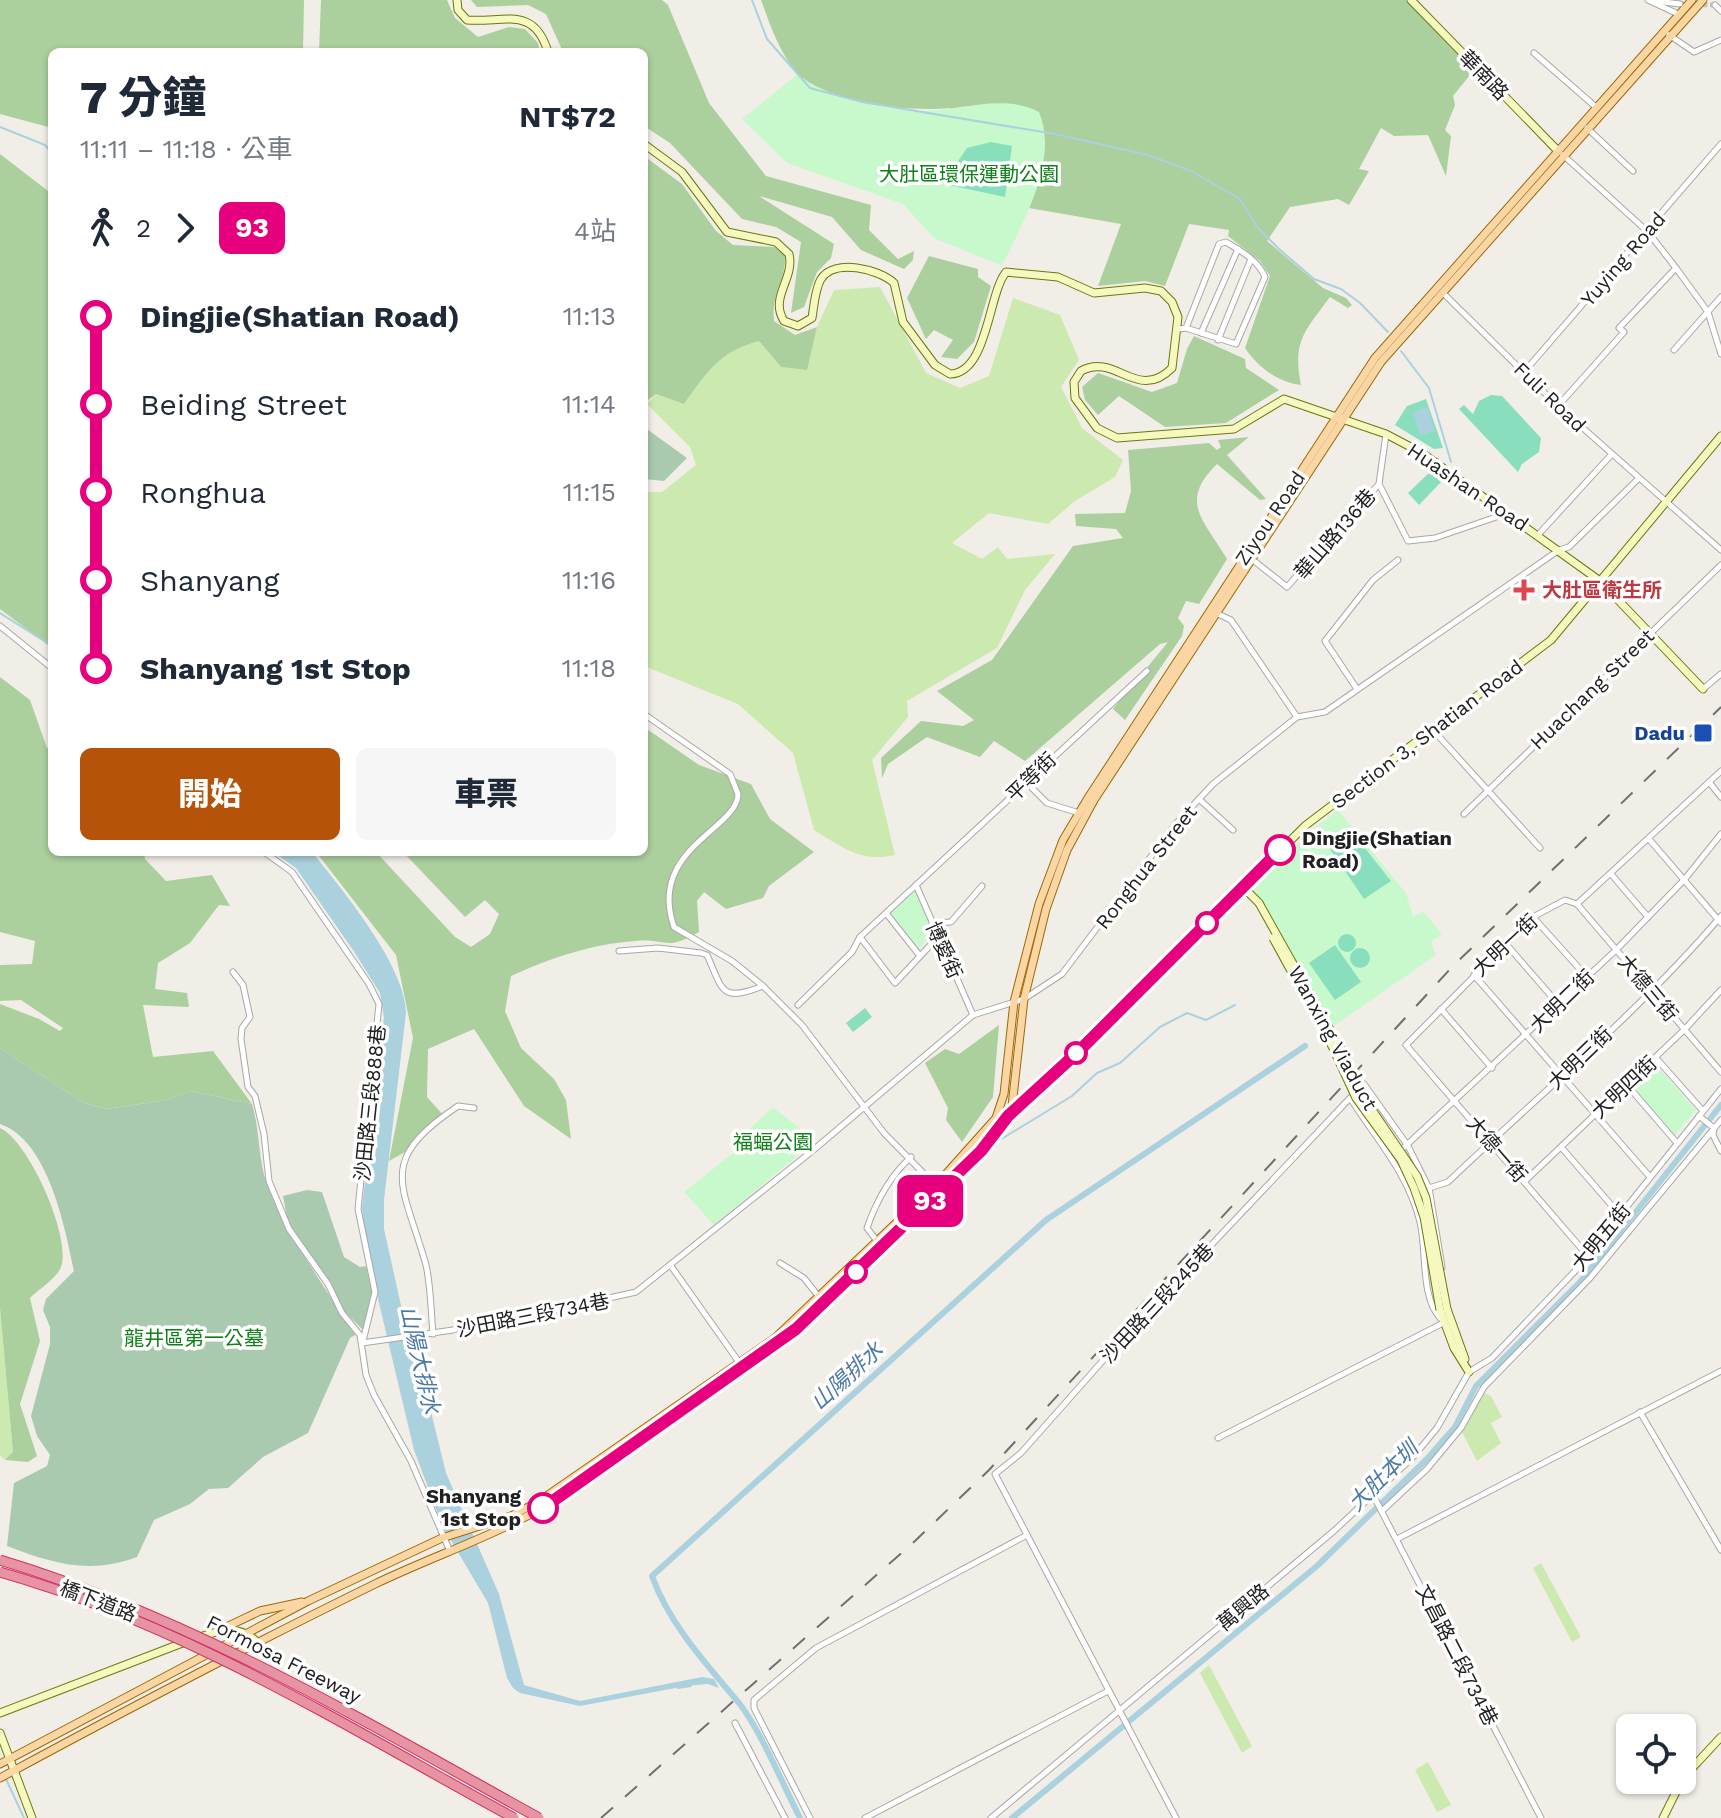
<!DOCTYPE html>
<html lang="zh-TW">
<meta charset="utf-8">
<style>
:root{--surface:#fff;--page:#f6f6f7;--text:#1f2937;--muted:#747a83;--accent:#b45309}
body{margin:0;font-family:"Work Sans","Noto Sans TC",sans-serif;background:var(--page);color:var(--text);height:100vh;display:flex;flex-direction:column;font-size:30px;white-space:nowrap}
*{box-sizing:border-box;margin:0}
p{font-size:26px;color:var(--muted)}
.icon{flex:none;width:44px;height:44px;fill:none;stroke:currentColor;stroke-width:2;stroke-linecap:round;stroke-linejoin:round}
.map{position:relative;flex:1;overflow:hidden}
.side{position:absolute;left:48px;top:48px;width:600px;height:808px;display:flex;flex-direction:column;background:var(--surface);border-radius:12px;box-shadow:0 2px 6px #0004}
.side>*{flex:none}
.badge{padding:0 16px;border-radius:12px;font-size:28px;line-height:52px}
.controls{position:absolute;left:1616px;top:1714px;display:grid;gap:16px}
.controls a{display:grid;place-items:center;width:80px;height:80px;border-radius:12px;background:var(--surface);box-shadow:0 2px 6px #0004;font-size:40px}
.map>.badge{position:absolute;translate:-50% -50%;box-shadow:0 0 0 4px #fff}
.legs{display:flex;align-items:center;gap:12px;height:88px;padding:0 32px;font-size:26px}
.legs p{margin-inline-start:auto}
.head{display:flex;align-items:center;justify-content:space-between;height:136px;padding:0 32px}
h1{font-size:44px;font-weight:800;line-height:60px}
.cta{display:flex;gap:16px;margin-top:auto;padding:16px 32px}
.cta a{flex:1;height:92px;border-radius:12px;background:var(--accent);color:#fff;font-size:32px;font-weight:800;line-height:92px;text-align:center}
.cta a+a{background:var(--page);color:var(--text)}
ul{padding:0 32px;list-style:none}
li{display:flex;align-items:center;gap:28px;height:88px;font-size:30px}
li i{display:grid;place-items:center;width:12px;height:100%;margin:0 10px;background:currentColor}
li i::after{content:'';width:20px;height:20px;margin:-10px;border:6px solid;border-radius:50%;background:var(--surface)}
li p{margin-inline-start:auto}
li:first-child i{background:linear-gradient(#0000 50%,currentColor 0)}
li:last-child i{background:linear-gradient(currentColor 50%,#0000 0)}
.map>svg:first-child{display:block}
.grass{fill:#cce9b0}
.forest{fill:#accf9e}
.cemetery{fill:#aacaaf}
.park{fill:#c8f9cc}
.pitch{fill:#89debe}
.water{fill:#aad1dd}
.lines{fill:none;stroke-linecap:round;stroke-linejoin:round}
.stream{stroke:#aad1dd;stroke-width:2}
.canal{stroke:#aad1dd;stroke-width:6}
.street-tunnel{stroke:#c7c5c0;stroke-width:5;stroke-dasharray:5 2.5;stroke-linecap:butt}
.street-casing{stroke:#a8a8a8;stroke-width:7}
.secondary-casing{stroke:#6b7908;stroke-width:9}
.primary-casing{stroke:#9b6a04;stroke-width:9}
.street{stroke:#fff;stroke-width:5}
.secondary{stroke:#f5f8bf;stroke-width:7}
.primary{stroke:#fad6a5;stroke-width:7}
.rail{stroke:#6f6f6f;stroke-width:2;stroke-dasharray:16 16;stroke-linecap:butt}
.secondary-bridge-casing{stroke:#6b7908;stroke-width:9;stroke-linecap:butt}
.highway-bridge-casing{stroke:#d72d66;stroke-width:11;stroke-linecap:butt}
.secondary-bridge{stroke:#f5f8bf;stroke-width:7}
.highway-bridge{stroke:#e693a2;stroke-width:9}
.line-1-casing{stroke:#fff;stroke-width:18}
.line-1{stroke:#e6007e;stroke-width:12}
.health-dot{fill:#e0444e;stroke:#fff;stroke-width:3}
.transit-dot{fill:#1a4fb4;stroke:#fff;stroke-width:3}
.stop-1-dot{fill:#fff;stroke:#e6007e;stroke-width:4}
.labels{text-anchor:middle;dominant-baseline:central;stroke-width:7;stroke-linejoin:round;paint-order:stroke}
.street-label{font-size:20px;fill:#212121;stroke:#fff}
.park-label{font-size:20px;fill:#0f8019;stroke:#fff}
.health-label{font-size:20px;font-weight:bold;fill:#be3a42;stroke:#fff;text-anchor:start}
.transit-label{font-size:20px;font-weight:bold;fill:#164399;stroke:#fff;text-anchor:end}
.stop-label{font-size:20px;font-weight:bold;fill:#212121;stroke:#fff;text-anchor:start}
.water-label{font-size:22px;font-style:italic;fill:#4c79a8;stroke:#fff}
</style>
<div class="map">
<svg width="1721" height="1818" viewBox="0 0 1721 1818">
<rect width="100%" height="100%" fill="#f1eee8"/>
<g class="grass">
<path d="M880,287L926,373L960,388L989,376L1013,298L1060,315L1079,360L1061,387L1082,428L1123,460L1115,477L1075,501L1048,524L989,513L952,543L982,559L998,547L1007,559L1055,554L1025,590L997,648L907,701L908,717L872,760L895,855C861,863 842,847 814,830L793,753L738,704L644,666L647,549L644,546V492H662L696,465L690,447L647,404L656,394L684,404C708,371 719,352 759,341L781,367L806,370L817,327L834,290Z"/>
<path d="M0,1308L13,1453L5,1460L0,1455Z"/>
<path d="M1484,1393L1491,1396L1502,1417L1491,1423L1501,1443L1477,1461L1461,1430Z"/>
<path d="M1541,1563L1581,1637L1572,1642L1533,1568Z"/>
<path d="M1209,1665L1252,1746L1242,1753L1200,1673Z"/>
<path d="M1428,1762L1451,1805L1437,1812L1415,1770Z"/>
</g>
<g class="forest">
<path d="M0,0H304L303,52H52V128L0,114Z"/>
<path d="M321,0H447L455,18L478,37L509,27L525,29L538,43L540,52H319Z"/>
<path d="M471,0H662L668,5L709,103L766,176L871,205L869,230L898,259L914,251L913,260L904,269L861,250L832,217L759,196L834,244L831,258L817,272L804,307L791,313L801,242L776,227L742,219L670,143L644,126V52H563L546,14L528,5L477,7Z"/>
<path d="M761,0H1406L1474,70L1453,96L1455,105L1445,130L1451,136L1446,176L1428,135L1394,136L1381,128L1359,169L1369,171L1349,205L1338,199L1290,207L1267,241L1323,288L1346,298L1352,305L1348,308L1330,297C1305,331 1292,341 1301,385C1277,382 1258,367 1245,348L1270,276L1260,261L1228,236L1229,230L1189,224L1165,286L1145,281L1098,286L1121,224L1029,208L1041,169L949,108C913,112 826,104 801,77C780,55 771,27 761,0Z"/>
<path d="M0,154L52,194V648L0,609Z"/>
<path d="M644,156L682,184L716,231L733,245L774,247L785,255C786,283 771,291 774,321L795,335L817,327L807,370L781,367L759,341C719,352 708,371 684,404L656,394L644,403Z"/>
<path d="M929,256L978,269V277L991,286L974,342L957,359L941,357L953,340L934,330L926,339L907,298Z"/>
<path d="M1194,336L1245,359L1246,368L1279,390L1226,423L1165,427L1119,396L1098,415L1085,400L1082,387L1098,373L1152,392L1177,383L1187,349Z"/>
<path d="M1249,437L1227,455L1266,499L1260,500L1217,464C1178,502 1204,520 1227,559L1199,604L1186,601L1178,618L1184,626L1182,636L1125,720L1113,709L1168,642L1160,644L1025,761L994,741L980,757L927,737L888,764L882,778L881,758L921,721L963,726L974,720L937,691L992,660L1073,546L1123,538L1116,529L1076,526L1075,514L1125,513L1131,491L1128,450L1209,443L1217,450L1221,447L1218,440Z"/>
<path d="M0,677L30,700L47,748L52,750V852H144L145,859L166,881L212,875L230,906L219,905L190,943L158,963L155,989L187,993L189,1007L143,1005L153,1057L213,1051L252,1104L191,1091L167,1100L106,1109L84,1103L0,1048V1004L39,1019L60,1031L63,1028L21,1000L0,1001V965L32,964L35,941L0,932Z"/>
<path d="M644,727L699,765L751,784L770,819L814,852L769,886L763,898L726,909L704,892L697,901L699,932C665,952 668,938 635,941C591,944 551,958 511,976L505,1011L521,1048L554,1079L566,1100L571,1139L524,1106L474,1029L428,1049L427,1097L444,1116L416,1146L389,1161L413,1038L396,955L316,852H376L455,937L471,947L490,934L499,914L485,900L465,917L403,852H644Z"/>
<path d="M999,1025L993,1097L962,1142L946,1120L948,1108L925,1063L945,1049L959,1054Z"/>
<path d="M0,1128C28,1140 72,1237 61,1267C57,1278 39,1289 30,1298L40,1341L20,1404L37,1456L28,1462L5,1460L13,1452L0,1308Z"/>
</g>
<g class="cemetery">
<path d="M644,427L687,458L664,481L644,479Z"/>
<path d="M0,1048L84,1103L106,1109L167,1100L191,1091L252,1104C260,1130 258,1160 267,1184C272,1199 280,1210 284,1225L355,1335L350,1338L308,1433L263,1457L228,1488L209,1489L190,1504L154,1520L137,1557C90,1575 51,1563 7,1546L14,1483L47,1466L50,1455L37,1436L31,1416L50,1344V1327L43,1310L46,1299L74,1271C65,1227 48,1140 0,1124Z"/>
<path d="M307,1190L322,1192L344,1257L360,1267L366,1266L373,1294L364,1331L342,1309L322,1272L288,1223L283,1196Z"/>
</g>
<g class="park">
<path d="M798,74C823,97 888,111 922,111C960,111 1003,93 1039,112C1059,159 1024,220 1004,262L1000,265L934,238L903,204L787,163L742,119Z"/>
<path d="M1338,810L1406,893L1413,917L1423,911L1442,934L1431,942L1436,955L1334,1026L1253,891L1307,834Z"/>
<path d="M917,889L936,931L918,949L890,914Z"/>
<path d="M1655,1064L1696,1110L1673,1137L1631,1088Z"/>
<path d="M773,1107L815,1141L714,1225L684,1192L742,1146L738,1140Z"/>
</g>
<g class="pitch">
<path d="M991,142L1012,146L1005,197L949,185L952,170L967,148Z"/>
<path d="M1491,395L1502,396L1541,438L1539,452L1522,464L1518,472L1459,409L1464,405L1473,414L1479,401Z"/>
<path d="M1426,399L1443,448L1434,449L1395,425L1407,406Z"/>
<path d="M1430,472L1442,481L1419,505L1408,493Z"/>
<path d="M1349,828L1391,881L1364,899L1326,843Z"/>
<circle cx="1347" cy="943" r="9"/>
<path d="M1335,945L1361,982L1335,1000L1309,963Z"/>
<circle cx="1360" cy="958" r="10"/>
<path d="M865,1008L872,1017L853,1032L846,1023Z"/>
</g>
<g class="water">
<path d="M1427,407L1435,431L1420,435L1413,412Z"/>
<path d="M273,852H312C342,889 406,967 406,1013L384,1200V1229L402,1310L416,1351L446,1473L499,1594L524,1685L580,1701L702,1677L714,1679L719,1688L708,1684L686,1686L580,1706L520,1693L513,1688L507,1678L488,1603L442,1525L414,1450L364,1240L362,1207L384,1018L380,993L353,950L296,868Z"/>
</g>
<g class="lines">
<g class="stream">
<path d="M752,0L767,39L810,88L862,102L1055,134L1148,155L1191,171L1240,199L1257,227L1279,249L1314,279L1341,289L1360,303L1388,332"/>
<path d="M0,127L45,145L52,153"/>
<path d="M1401,351L1429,388L1451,462"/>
<path d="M0,613L52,646"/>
<path d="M998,1141L1072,1096L1097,1073L1120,1063L1160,1027L1187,1013L1206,1020L1235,1005"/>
<path d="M678,1688L691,1686"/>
<path d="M6,1779L24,1818"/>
</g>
<g class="canal">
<path d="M800,1818C783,1785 761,1731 739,1703C707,1665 669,1624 652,1576L1046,1220L1305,1046"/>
<path d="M1012,1818L1317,1566L1426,1460L1455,1427L1476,1386L1580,1282L1721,1105"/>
</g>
<path class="street-tunnel" d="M1680,4L1715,5"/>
<g class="street-casing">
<g id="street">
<path d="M1648,0L1678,14"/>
<path d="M1656,1L1680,4"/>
<path d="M1715,5L1721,11"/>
<path d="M1669,35L1694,52L1721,40"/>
<path d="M1534,53L1597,108"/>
<path d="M1587,128L1633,171"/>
<path d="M1563,155L1648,232L1676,268L1708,312L1721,354"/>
<path d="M1443,293L1558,406L1721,550"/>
<path d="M1179,329L1186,328L1236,344L1265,277C1258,260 1241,251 1226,242L1219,244L1186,328"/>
<path d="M1201,333L1238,249"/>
<path d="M1218,340L1251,259"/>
<path d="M1674,350L1721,297"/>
<path d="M1524,372L1721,144"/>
<path d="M1558,406L1624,332L1619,328L1676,268"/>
<path d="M1386,434L1379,484L1408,541L1435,538L1502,515"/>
<path d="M1538,535L1611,455"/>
<path d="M1253,560L1287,587L1379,484"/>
<path d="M1216,613L1231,620L1297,717"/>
<path d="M0,626L52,668"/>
<path d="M1357,689L1325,641L1373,580L1398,560"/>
<path d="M1703,689L1721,674"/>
<path d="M644,714L730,774L738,794C738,829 647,849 674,927L732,961L763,986L802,1025L884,1133L937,1187"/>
<path d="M1433,730L1540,848"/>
<path d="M1026,782L1047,803L1079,813"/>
<path d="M1709,782L1721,797"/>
<path d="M1199,799L1233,830"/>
<path d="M1464,814L1721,565"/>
<path d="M1649,839L1721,923"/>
<path d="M264,852L292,872L369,984L379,1004L358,1209L375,1292L363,1341"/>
<path d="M1611,874L1648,917"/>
<path d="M916,885L973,1015"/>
<path d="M1577,904L1565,900L1533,917L1406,1045L1587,1255"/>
<path d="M1577,904L1721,1072"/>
<path d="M1577,904L1721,771"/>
<path d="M886,913L920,956"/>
<path d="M1533,917L1587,977"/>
<path d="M932,923L951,922L982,886"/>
<path d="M860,937L895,983L938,937"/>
<path d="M1506,944L1559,1005"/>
<path d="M619,951L658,948L701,953L707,955C723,990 720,1003 763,986"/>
<path d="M233,972L243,985L250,1017L242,1028L241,1039L248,1087L255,1096L264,1134L269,1181L289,1229L328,1284L342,1313L360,1335L366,1375L374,1395L411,1461L449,1549"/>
<path d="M1474,975L1650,1177"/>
<path d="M798,1005L852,952L860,937L1147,671"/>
<path d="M1441,1009L1492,1068"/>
<path d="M1656,1058L1703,1111"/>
<path d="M1364,1084L1408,1146L1429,1188L1442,1267"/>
<path d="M1627,1085L1677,1143"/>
<path d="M1699,1116L1714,1128L1713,1135L1721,1151"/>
<path d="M1561,1147L1620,1215"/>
<path d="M1398,1153L1616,950L1684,880L1721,834"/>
<path d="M1525,1181L1684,1030L1721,990"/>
<path d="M1429,1188L1448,1182C1539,1095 1639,1012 1721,916"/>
<path d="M877,1241L867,1228C876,1202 891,1175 911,1157"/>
<path d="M780,1263L804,1278L819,1297"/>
<path d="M671,1266L741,1365"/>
<path d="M433,1334C431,1312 431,1287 426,1265C403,1183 375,1162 458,1106L474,1108"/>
<path d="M362,1343L453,1330L478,1322L524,1317L636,1292L811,1152L973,1015L1024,999L1062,974L1174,826L1213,784L1297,717L1325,712L1559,550L1569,547L1638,479"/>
<path d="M1640,1412L1721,1550"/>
<path d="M1218,1438L1445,1322"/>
<path d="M1372,1493L1541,1818"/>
<path d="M1382,1511L1427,1469L1461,1428L1484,1387L1590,1278L1721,1120"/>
<path d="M1397,1539L1721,1371"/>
<path d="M0,1566L90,1596"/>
<path d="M103,1601L167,1628"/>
<path d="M735,1723L785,1818"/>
<path d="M810,1818L754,1708V1700L816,1648L1027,1535"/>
<path d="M865,1818L1108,1691"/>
<path d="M991,1818L1335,1530L1414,1456L1437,1428L1469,1372L1492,1358L1577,1269L1721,1089"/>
<path d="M1176,1818L995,1474L1021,1453L1114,1348L1350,1098C1376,1139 1408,1173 1420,1222C1427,1250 1420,1298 1441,1319"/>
</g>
</g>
<g class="secondary-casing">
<g id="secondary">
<path d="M457,0L458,10L467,20C504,23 534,5 548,52"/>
<path d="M1411,0L1558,151"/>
<path d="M644,144L682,172L727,232L776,242L789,254C795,279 769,297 784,321L798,326L812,318C814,306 815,289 821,279C834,258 879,269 894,283L903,322L935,365L950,374C988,373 988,294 1006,272L1058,277L1094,293L1145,288L1161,291L1172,302L1178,317L1172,368C1137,403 1116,352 1081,371L1074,382L1075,398L1097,428L1117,438L1234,429L1284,399L1386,434L1422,453L1600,581L1703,689"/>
<path d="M1243,887L1259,903"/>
<path d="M1009,1115L1080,1050L1306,825L1551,640L1721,436"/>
<path d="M1447,1309L1465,1359"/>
<path d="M1440,1310L1454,1348L1469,1372"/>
<path d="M197,1638C219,1630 239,1624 257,1642"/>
<path d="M0,1713L185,1642"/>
<path d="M0,1733L32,1818"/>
<path d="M1682,1779L1721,1737"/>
<path d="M1663,1818L1682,1780"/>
</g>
</g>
<g class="primary-casing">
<g id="primary">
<path d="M220,1630L260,1611L302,1602"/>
<path d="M0,1764L308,1601L442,1538L511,1516L538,1502L775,1338L936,1185L996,1118L1004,1094L1014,1002L1039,904L1063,840L1088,798L1375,358L1692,0"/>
<path d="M0,1778C124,1711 248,1646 375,1584C435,1555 501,1534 557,1499L796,1329L996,1134L1012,1106L1024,999L1046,909L1067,850L1094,800L1381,362L1703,0"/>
</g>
</g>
<use href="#street" class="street"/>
<use href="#secondary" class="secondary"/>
<use href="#primary" class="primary"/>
<path class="rail" d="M601,1818L915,1541L989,1470L1453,966L1721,707"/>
<g class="secondary-bridge-casing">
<g id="secondary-bridge">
<path d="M1259,903L1342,1051L1362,1095L1417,1176L1426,1198L1447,1309"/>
<path d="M1273,938L1332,1046L1356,1098L1401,1160L1414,1188L1424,1217L1440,1310"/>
</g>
</g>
<g class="highway-bridge-casing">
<g id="highway-bridge">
<path d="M0,1560C192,1618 364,1721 539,1818"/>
<path d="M0,1572C184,1624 347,1727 514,1818"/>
</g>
</g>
<use href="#secondary-bridge" class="secondary-bridge"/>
<use href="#highway-bridge" class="highway-bridge"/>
</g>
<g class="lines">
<g class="line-1-casing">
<path id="line-1" d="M543,1508L796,1329L981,1151L1008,1116L1080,1050L1280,850"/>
</g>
<use href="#line-1" class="line-1"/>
</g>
<path class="health-dot" d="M1520 578h8v8h8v8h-8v8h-8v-8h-8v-8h8z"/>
<rect class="transit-dot" x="1693" y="723" width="20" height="20" rx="4"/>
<g class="stop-1-dot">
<circle cx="1280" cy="850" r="14"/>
<circle cx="1207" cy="923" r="10"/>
<circle cx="1076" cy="1053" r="10"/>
<circle cx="856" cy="1272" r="10"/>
<circle cx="543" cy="1508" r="14"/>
</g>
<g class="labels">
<g class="street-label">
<text transform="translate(1484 75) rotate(46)">華南路</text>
<text transform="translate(1623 259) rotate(-49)">Yuying Road</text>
<text transform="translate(1550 397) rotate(44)">Fuli Road</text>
<text transform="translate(1468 487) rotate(34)">Huashan Road</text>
<text transform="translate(1270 518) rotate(-56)">Ziyou Road</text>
<text transform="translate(1335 534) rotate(-49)">華山路136巷</text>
<text transform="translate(1592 689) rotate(-44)">Huachang Street</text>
<text transform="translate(1427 734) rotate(-37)">Section 3, Shatian Road</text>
<text transform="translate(1031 777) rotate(-44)">平等街</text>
<text transform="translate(1146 867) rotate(-52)">Ronghua Street</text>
<text transform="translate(1505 945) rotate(-43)">大明一街</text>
<text transform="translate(944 950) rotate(66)">博愛街</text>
<text transform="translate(1648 988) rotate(50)">大德三街</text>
<text transform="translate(1562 1001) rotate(-44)">大明二街</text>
<text transform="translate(1333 1038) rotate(61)">Wanxing Viaduct</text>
<text transform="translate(1580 1058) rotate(-44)">大明三街</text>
<text transform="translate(1624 1087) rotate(-43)">大明四街</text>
<text transform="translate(370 1103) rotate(-84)">沙田路三段888巷</text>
<text transform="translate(1497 1149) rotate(49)">大德一街</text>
<text transform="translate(1601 1237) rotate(-51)">大明五街</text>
<text transform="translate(1157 1303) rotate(-47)">沙田路三段245巷</text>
<text transform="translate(533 1315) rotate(-11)">沙田路三段734巷</text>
<text transform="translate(98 1601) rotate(21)">橋下道路</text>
<text transform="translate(1243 1607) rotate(-40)">萬興路</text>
<text transform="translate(1457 1655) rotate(63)">文昌路二段734巷</text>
<text transform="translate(284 1659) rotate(27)">Formosa Freeway</text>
</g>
<g class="park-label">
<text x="969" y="174">大肚區環保運動公園</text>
<text x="773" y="1142">福蝠公園</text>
<text x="194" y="1338">龍井區第一公墓</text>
</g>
<g class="health-label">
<text x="1542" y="590">大肚區衛生所</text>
</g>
<g class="transit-label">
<text x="1685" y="733">Dadu</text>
</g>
<g class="stop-label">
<text x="1302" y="838">Dingjie(Shatian<tspan x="1302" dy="23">Road)</tspan></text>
<text x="521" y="1496" text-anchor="end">Shanyang<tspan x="521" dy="23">1st Stop</tspan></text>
</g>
<g class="water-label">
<text transform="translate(420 1360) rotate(77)">山陽大排水</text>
<text transform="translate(847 1376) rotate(-42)">山陽排水</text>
<text transform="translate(1383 1476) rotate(-45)">大肚本圳</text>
</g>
</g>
</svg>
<div class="controls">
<a><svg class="icon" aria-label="locate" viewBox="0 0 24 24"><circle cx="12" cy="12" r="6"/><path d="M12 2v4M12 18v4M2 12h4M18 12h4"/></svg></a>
</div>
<b class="badge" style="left:930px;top:1201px;background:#e6007e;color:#fff">93</b>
<section class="side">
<div class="head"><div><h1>7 分鐘</h1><p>11:11 – 11:18 · 公車</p></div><b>NT$72</b></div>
<div class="legs"><svg class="icon" aria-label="walk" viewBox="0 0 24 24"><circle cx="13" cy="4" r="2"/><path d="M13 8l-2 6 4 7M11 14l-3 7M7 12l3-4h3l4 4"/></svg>2<svg class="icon" aria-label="forward" viewBox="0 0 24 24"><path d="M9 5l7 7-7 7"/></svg><b class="badge" style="background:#e6007e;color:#fff">93</b><p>4站</p></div>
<ul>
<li><i style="color:#e6007e"></i><b>Dingjie(Shatian Road)</b><p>11:13</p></li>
<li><i style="color:#e6007e"></i><span>Beiding Street</span><p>11:14</p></li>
<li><i style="color:#e6007e"></i><span>Ronghua</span><p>11:15</p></li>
<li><i style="color:#e6007e"></i><span>Shanyang</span><p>11:16</p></li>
<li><i style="color:#e6007e"></i><b>Shanyang 1st Stop</b><p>11:18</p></li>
</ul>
<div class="cta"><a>開始</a><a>車票</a></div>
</section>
</div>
